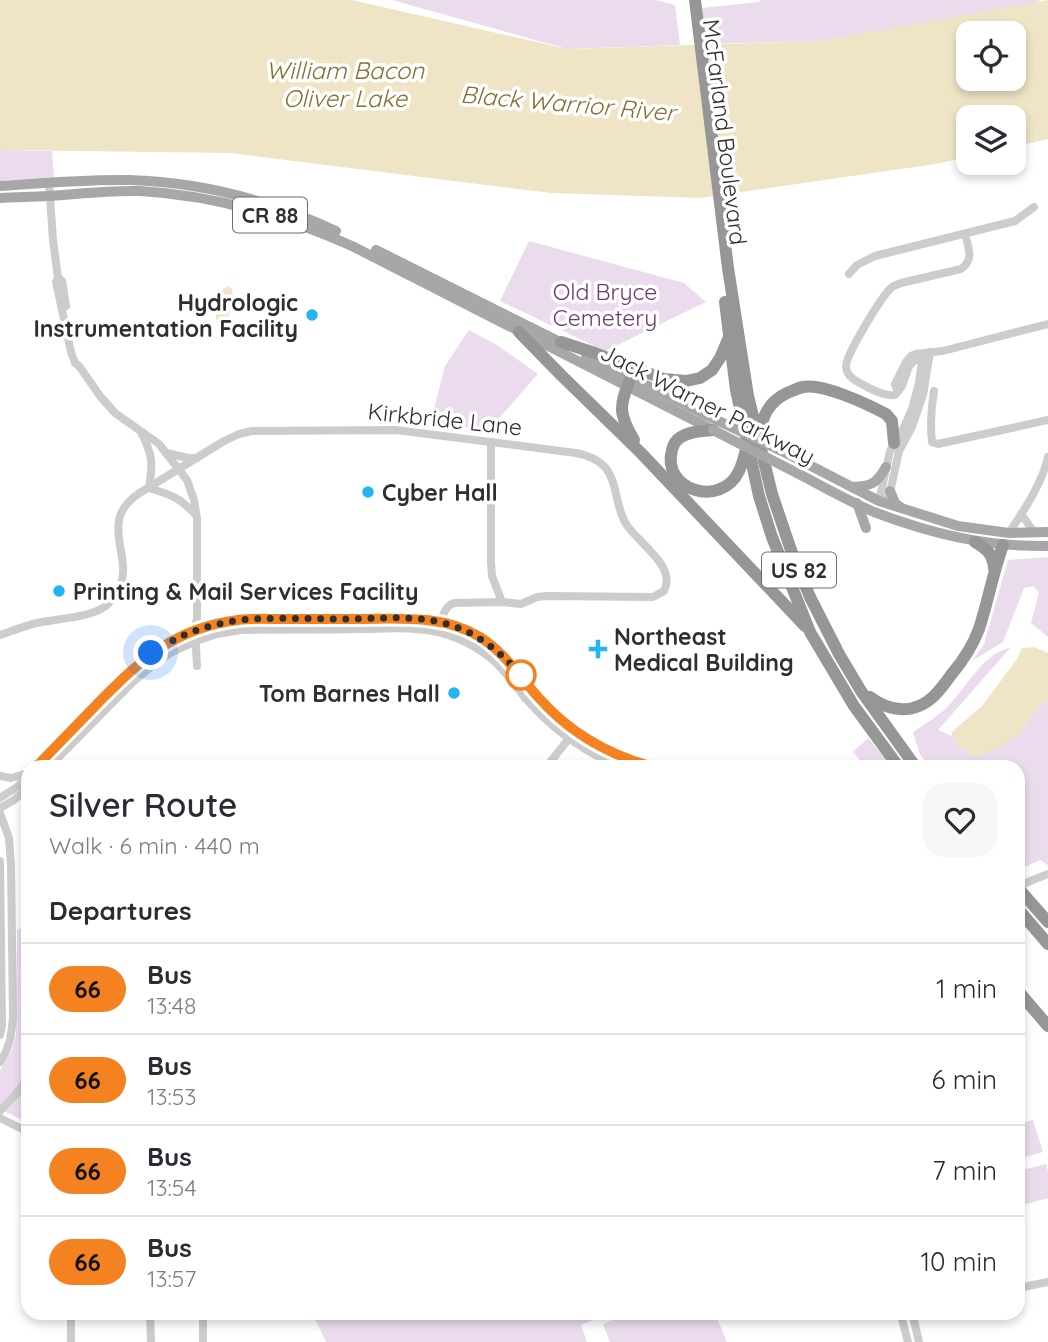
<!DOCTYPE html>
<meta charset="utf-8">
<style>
:root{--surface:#fff;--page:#f7f7f7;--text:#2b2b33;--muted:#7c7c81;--line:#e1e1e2}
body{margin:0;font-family:Quicksand,sans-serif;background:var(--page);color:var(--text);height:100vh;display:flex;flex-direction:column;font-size:26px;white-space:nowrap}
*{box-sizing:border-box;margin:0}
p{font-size:23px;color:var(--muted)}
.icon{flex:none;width:38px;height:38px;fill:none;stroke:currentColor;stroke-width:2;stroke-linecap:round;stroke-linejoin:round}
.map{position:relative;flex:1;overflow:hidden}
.details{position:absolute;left:21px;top:760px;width:1004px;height:560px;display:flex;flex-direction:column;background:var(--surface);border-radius:21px;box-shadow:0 4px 10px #0003}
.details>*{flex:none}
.badge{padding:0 14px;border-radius:23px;font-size:24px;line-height:46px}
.buttons{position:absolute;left:956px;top:21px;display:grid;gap:14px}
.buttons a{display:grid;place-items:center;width:70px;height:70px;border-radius:14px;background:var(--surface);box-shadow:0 4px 10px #0003;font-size:35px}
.you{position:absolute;width:35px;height:35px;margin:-18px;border:5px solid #fff;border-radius:50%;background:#1a73e8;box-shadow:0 0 0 10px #1a73e833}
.map>.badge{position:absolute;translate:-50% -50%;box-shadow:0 0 0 4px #fff}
h2{padding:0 28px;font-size:26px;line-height:63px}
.round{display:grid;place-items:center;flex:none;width:74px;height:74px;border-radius:21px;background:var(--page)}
.head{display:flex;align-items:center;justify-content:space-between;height:119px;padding:0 28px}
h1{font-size:33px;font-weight:600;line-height:52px}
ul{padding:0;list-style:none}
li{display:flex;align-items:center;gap:21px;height:91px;padding:0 28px;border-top:2px solid var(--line)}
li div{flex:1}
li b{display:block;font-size:26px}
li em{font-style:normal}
li .badge{min-width:77px;font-weight:700;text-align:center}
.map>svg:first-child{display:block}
.green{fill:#eadced}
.water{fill:#efe5c6;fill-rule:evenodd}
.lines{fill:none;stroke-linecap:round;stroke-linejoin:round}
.minor{stroke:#ccc;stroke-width:8}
.major{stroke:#a7a7a7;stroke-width:10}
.highway{stroke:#969696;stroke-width:12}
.major-bridge{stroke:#a7a7a7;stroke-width:10}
.line-casing{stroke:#fff;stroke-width:16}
.line{stroke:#f58220;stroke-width:10}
.walk{stroke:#2f2f2f;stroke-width:7;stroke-dasharray:0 12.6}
.poi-dot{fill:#24b4f3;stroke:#fff;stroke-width:2.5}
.stop-dot{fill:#fff;stroke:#f58220;stroke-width:3.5}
.labels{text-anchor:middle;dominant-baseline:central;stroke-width:7;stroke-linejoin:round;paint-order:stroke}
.shield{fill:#fff;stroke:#6d6d6d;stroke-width:2}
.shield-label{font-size:21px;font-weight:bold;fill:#2f2f2f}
.street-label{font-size:23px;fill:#2f2f2f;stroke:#fff}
.park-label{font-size:23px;fill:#69396e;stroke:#fff}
.poi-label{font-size:23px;font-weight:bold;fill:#2f2f2f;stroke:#fff;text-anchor:start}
.water-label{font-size:24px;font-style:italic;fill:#847030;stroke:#fff}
</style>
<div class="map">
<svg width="1048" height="1342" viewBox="0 0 1048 1342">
<rect width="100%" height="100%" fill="#fff"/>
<g class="green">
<path d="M392,0H656L675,5L680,45L567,49Z"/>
<path d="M762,0H1041L1029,5L820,41L706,44L702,8L757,2Z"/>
<path d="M0,150L52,151L54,177L0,181Z"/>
<path d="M529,241L684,283L706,302L605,351L500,301Z"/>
<path d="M469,330L497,345L538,374L487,432L473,428L432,423L431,411L434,408L445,366Z"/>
<path d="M1048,557V637L1031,623L1039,592L1033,586L1024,588L1003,642L972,661L984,644L1008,560Z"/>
<path d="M1011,647L938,730L952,736L960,748L966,749L970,755C989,751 1006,746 1020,732C1030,722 1034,706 1048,699V866L1041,860L1019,869L1018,766H930L920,755L913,732C923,725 935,718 944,710C967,689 979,656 1011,647Z"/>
<path d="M868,738L892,766H865L853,752Z"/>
<path d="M28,925V1123L0,1109V1070L12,1050L16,1034L17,930Z"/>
<path d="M1033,1120L1043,1152L1019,1159V1124Z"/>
<path d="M1046,1164L1048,1171V1198L1019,1206V1171Z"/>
<path d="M312,1313H611L581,1325L587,1342H326Z"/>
<path d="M631,1313H715L727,1342H610L603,1324Z"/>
</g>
<g class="water">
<path d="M0,0H352L567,49L820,41L1048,0V139L1013,147V117H968V157L936,164L700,198L551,193L230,153L0,150ZM968,33H1013V79H968Z"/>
<path d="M228,286L232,289L233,294L227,326L228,337L222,338C215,324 210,294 228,286Z"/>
<path d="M1034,647L1048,653V699C1034,706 1030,722 1020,732C1008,744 987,756 970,755L966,749L960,748L952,736V732L982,706L1017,659L1022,648Z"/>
</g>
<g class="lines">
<g class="minor">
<path d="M49,183L53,240L58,278L56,282L71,352L75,363L79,366L100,396L115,413L159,444L187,480L194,500L197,518V618L195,629L197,666"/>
<path d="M849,274L857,265L875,256L1015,221L1034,207"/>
<path d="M58,278L62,281L66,306"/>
<path d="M923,354L920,359L914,361L909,366L902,386L895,395C885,396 878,392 869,388C861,383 847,379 846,367C845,356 882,296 891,288C893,286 899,284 901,283L961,269C974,260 969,249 965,234"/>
<path d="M897,390L895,384L906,362L911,356L916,354L943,351L1048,324"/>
<path d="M934,391C931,408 930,424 932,442L938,444L1048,420"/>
<path d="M141,432C153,456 153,462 149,488C172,495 179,497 196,515"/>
<path d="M491,442V561L492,576L502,602"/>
<path d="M167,453L188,458H197"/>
<path d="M888,496L891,488L899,451L912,427L923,395L930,352"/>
<path d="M879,501L890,451L901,434L912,409L919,383L923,354"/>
<path d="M1021,514L1035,533"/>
<path d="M1009,533C1024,510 1042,484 1048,457"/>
<path d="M0,635C12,631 24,626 37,623C56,619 84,618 101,609C107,606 112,600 116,594C139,560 95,524 138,494L224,441L239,434L252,431L396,430L576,453C587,455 597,459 605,467C618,483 615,506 626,524C638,543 677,566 664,591L653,597L547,596L537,597L521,604L502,602L454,603C442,607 442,621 440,632"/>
<path d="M37,766C56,745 76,725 96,705C131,670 166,633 217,623C261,615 306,619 350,619C394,619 440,614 480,637C505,653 519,676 539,698C569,732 607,754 650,766"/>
<path d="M50,766L133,682L157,662L172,652L196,641L217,634L241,630C280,629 319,630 358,629C384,629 412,626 438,632C458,637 478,647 494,661C506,672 515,685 525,698C551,728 582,751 618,766"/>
<path d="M547,766L571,736"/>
<path d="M0,776L11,778L28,773"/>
<path d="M0,798L17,787L28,777"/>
<path d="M0,808L14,800L28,788"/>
<path d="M0,813L9,838L11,865L13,1018C11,1035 10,1048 0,1062"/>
<path d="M0,861L2,1026L0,1035"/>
<path d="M1018,886L1048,874"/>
<path d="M0,1111L16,1094L28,1078"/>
<path d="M0,1118L28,1132"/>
<path d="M1018,1288L1048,1282"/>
<path d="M71,1312V1342"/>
<path d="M150,1312L151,1342"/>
<path d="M900,1312L908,1342"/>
<path d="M912,1312L919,1342"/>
<path d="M203,1342V1312"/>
</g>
<g class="major">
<path d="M0,186C43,183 86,179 129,180C200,182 272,201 336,231"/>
<path d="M0,198C16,197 32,197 48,196C79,194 109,190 140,191C214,195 285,216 352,246L713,430"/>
<path d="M376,250L568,346"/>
<path d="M586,355L706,415"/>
<path d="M788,454L879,501L958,526L1009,533L1048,532"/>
<path d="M797,473C822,486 848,501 874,512C932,534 986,547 1048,546"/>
<path d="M852,487C872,486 876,484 886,467"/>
<path d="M890,491L895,503L900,507"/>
<path d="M857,503L866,528"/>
</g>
<g class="highway">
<path d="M695,0L728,268L748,396L772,494L793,556L810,597L839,654L861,691L915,766"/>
<path d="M725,302L736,390L759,496L772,537L810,632L854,706L898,766"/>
<path d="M519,332L561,375L641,453L805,626"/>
<path d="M561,342L595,353L664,379L686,381L700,378L712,370L720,358L729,337"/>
<path d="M631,377C619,406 618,413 634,440"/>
<path d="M713,430C702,431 690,431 681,437C676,440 673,445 672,450C661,490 721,509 739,471C743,463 745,453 747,445"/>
<path d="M759,437C762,417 768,402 787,393C792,391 798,388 803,387C823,383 867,404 886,414L892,421L894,443"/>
<path d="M975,542C987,549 993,554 994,568"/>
<path d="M870,697C890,712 914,715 934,696C940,690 946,682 951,675C962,662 973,645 979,629C988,601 993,573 1003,545"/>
<path d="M1018,888L1048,922"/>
<path d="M1018,909L1048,944"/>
<path d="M1018,991L1048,1026"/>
</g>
<g class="major-bridge">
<path d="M706,415L788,454"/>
<path d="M713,430L797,473"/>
</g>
</g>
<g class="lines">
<g class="line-casing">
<path id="line" d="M37,766C58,744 79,723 100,701C143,658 175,628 238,620C252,618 267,619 281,619C306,619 330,619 355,619C398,619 442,614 480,637C505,653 519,676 539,698C569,732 607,754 650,766"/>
</g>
<use href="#line" class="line"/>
<path class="walk" d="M151,653C183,633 203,626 240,620C274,617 308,619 342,619C380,619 422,613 459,628C484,638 504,656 521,675"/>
</g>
<g class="poi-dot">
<circle cx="312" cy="315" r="7"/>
<circle cx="368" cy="492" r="7"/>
<circle cx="59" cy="591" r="7"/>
<path d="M594.5 638.5h7v7h7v7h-7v7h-7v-7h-7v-7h7z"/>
<circle cx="454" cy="693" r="7"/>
</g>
<circle class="stop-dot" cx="521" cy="675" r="14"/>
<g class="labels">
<g class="shield">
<rect x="233" y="197.5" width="74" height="35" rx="5"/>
<rect x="762" y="552.5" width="74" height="35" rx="5"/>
</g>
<g class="shield-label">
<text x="270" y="215">CR 88</text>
<text x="799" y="570">US 82</text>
</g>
<g class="street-label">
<text transform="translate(725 132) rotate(83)">McFarland Boulevard</text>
<text transform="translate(708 404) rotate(27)">Jack Warner Parkway</text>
<text transform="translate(445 419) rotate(6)">Kirkbride Lane</text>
</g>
<g class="park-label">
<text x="605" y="291">Old Bryce<tspan x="605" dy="26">Cemetery</tspan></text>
</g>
<g class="poi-label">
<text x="298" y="302" text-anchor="end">Hydrologic<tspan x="298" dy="26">Instrumentation Facility</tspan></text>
<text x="382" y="492">Cyber Hall</text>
<text x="73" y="591">Printing &amp; Mail Services Facility</text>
<text x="614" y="636">Northeast<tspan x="614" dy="26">Medical Building</tspan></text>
<text x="440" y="693" text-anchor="end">Tom Barnes Hall</text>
</g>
<g class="water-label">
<text x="345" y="70">William Bacon<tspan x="345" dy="28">Oliver Lake</tspan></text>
<text transform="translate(568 103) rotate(5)">Black Warrior River</text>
</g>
</g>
</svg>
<div class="buttons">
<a><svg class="icon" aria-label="locate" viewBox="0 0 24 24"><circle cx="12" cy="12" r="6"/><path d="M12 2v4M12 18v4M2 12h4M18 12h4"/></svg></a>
<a><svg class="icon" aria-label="layers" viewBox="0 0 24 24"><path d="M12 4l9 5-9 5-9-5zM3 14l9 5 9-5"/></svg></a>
</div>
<div class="you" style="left:151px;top:653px"></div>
<section class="details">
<div class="head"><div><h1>Silver Route</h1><p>Walk · 6 min · 440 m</p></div><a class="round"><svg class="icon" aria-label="heart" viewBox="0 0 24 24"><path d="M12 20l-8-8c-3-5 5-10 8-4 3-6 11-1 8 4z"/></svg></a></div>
<h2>Departures</h2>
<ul>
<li><span class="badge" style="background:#f58220;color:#111">66</span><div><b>Bus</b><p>13:48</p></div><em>1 min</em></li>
<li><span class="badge" style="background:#f58220;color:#111">66</span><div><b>Bus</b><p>13:53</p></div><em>6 min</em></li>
<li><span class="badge" style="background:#f58220;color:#111">66</span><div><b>Bus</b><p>13:54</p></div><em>7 min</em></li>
<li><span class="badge" style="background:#f58220;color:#111">66</span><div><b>Bus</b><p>13:57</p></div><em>10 min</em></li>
</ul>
</section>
</div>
